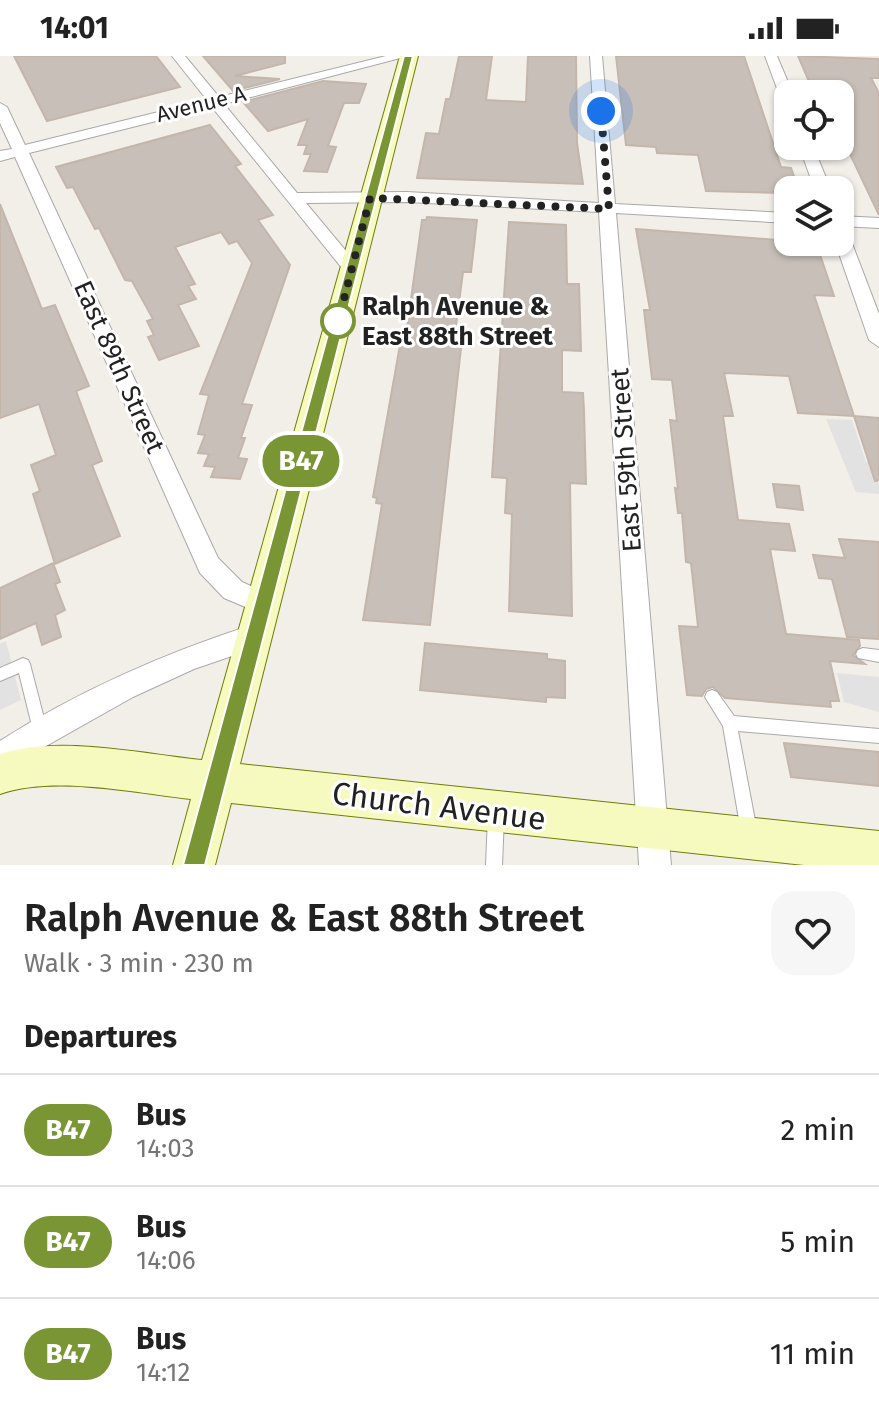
<!DOCTYPE html>
<meta charset="utf-8">
<style>
:root{--surface:#fff;--page:#f6f6f6;--text:#222;--muted:#767676;--line:#e0e0e0}
body{margin:0;font-family:"Fira Sans",sans-serif;background:var(--page);color:var(--text);height:100vh;display:flex;flex-direction:column;font-size:30px;white-space:nowrap}
*{box-sizing:border-box;margin:0}
p{font-size:26px;color:var(--muted)}
.icon{flex:none;width:44px;height:44px;fill:none;stroke:currentColor;stroke-width:2;stroke-linecap:round;stroke-linejoin:round}
.map{position:relative;height:809px;overflow:hidden}
.side{display:flex;flex-direction:column;background:var(--surface);flex:1}
.side>*{flex:none}
.badge{padding:0 16px;border-radius:26px;font-size:28px;line-height:52px}
.controls{position:absolute;left:774px;top:24px;display:grid;gap:16px}
.controls a{display:grid;place-items:center;width:80px;height:80px;border-radius:16px;background:var(--surface);box-shadow:0 2px 6px #0004;font-size:40px}
.you{position:absolute;width:40px;height:40px;margin:-20px;border:6px solid #fff;border-radius:50%;background:#1a73e8;box-shadow:0 0 0 12px #1a73e833}
.map>.badge{position:absolute;translate:-50% -50%;box-shadow:0 0 0 4px #fff}
h2{padding:0 24px;font-size:30px;line-height:72px}
.round{display:grid;place-items:center;flex:none;width:84px;height:84px;border-radius:24px;background:var(--page)}
.summary{display:flex;align-items:center;justify-content:space-between;height:136px;padding:0 24px}
h1{font-size:38px;font-weight:600;line-height:60px}
ul{padding:0;list-style:none}
li{display:flex;align-items:center;gap:24px;height:112px;padding:0 24px;border-top:2px solid var(--line)}
li div{flex:1}
li b{display:block;font-size:30px}
li em{font-style:normal}
li .badge{min-width:88px;font-weight:700;text-align:center}
.status{display:flex;justify-content:space-between;align-items:center;height:56px;padding:0 40px;background:var(--surface);direction:ltr}
.status svg{height:22px;fill:currentColor}
.map>svg:first-child{display:block}
.parking{fill:#e2e2e2}
.building{fill:#c7bfb8;stroke:#c4b6ab;stroke-width:2}
.lines{fill:none;stroke-linecap:round;stroke-linejoin:round}
.lane-casing{stroke:#a9a9a9;stroke-width:2}
.street-casing{stroke:#a9a9a9;stroke-width:2}
.secondary-casing{stroke:#707d05;stroke-width:2}
.lane{fill:#fff;fill-rule:evenodd}
.street{fill:#fff;fill-rule:evenodd}
.secondary{fill:#f7fabf;fill-rule:evenodd}
.line{fill:#799534;stroke:#fff;stroke-width:2}
.walk{stroke:#222;stroke-width:8;stroke-dasharray:0 14.4}
.stop-dot{fill:#fff;stroke:#799534;stroke-width:4}
.labels{text-anchor:middle;dominant-baseline:central;stroke-width:6;stroke-linejoin:round;paint-order:stroke}
.far-street-label{font-size:22px;fill:#222;stroke:#fff}
.stop-label{font-size:26px;font-weight:bold;fill:#222;stroke:#fff;text-anchor:start}
.street-label{font-size:26px;fill:#222;stroke:#fff}
.near-street-label{font-size:32px;fill:#222;stroke:#fff}
</style>
<div class="status"><b>14:01</b><svg viewBox="0 0 49 12"><path d="M0 12V9h3v3zM5 12V6h3v6zM10 12V3h3v9zM15 12V0h3v12zM26 1h20v11H26zM47 4h2v5h-2z"/></svg></div>
<div class="map">
<svg width="879" height="809" viewBox="0 0 879 809">
<rect width="100%" height="100%" fill="#f2efe9"/>
<g class="parking">
<path d="M826,363L852,364L866,406L879,407V438L856,436Z"/>
<path d="M6,585L21,644L0,654V588Z"/>
<path d="M837,617L879,621V656L844,646Z"/>
</g>
<g class="building">
<path d="M14,0H156L180,31L47,65Z"/>
<path d="M203,0H285V7L235,20L280,23L233,35Z"/>
<path d="M459,0H492L486,44L526,46L528,0H576L577,87L583,128L417,122L426,77L439,78L446,43H450Z"/>
<path d="M616,0H744L781,111L791,112L799,134H784V137L706,135L698,99L657,97L656,91L626,89Z"/>
<path d="M798,0L879,3V22H871L879,37V159L840,77V38L814,37Z"/>
<path d="M323,25L366,28L359,47H344L328,90L336,91L327,116L304,115L311,98H304L307,89H298L308,63L268,75L243,46Z"/>
<path d="M210,69L241,108L235,110L273,159L258,164L290,209L242,348L252,349L241,382H245L238,402L247,403L240,423L211,421L215,411L204,410L209,398L198,397L205,379L198,378L209,339L200,338L252,207L237,185L229,188L221,176L175,191L195,228L188,230L196,243L178,249L199,290L159,304L148,281L154,279L147,265L153,263L132,225L125,224L99,172L95,173L73,131L67,132L56,111Z"/>
<path d="M0,148L42,253L55,249L89,330L76,335L102,405L92,409L120,480L55,508L33,438L40,435L31,409L56,399L39,348L0,362Z"/>
<path d="M427,161L477,164L471,216H463L459,246L456,270L462,271L461,292L430,569L363,564L382,448L376,447L377,442L373,441L403,272H407L422,164H426Z"/>
<path d="M509,166L566,169L567,228H579L581,295L562,294V336L583,337L584,355L586,428L570,427L572,560L509,555L512,458L505,457L507,422L492,421Z"/>
<path d="M636,173L816,187L834,240L814,239L854,360L798,357L789,320L724,317L733,360H723L738,464L789,468L795,495L770,493L786,578L859,584L860,590L853,599L865,608L830,605L839,645H830L831,651L725,642L713,631L706,633L702,640L687,639L679,570L698,571L691,507L686,506L682,457H678L675,432L678,433L670,364L677,365L672,324L652,323L644,254H650Z"/>
<path d="M854,360L879,362V424L875,425Z"/>
<path d="M773,428L799,430L803,454L777,451Z"/>
<path d="M839,483L879,486V583L847,581L832,523L819,522L813,499L845,502Z"/>
<path d="M53,507L60,526L55,528L65,554L55,559L61,581L42,589L36,567L0,583V532Z"/>
<path d="M425,587L547,598V603L565,605V642L546,641V646L420,634Z"/>
<path d="M784,687L879,696V730L791,721Z"/>
</g>
<g class="lines">
<g class="lane-casing">
<g id="lane">
<path d="M863,592L879,594V606L858,602L856,598L858,594Z"/>
<path d="M23,602L28,604L30,608L47,674L45,679L40,681L35,679L33,674L19,617L0,625V612Z"/>
<path d="M712,634L717,636L734,660L879,673V687L738,675L757,775L754,780L749,783L744,780L741,775L723,670L705,641L707,636Z"/>
<path d="M496,753L501,756L504,761L502,809H486L488,761L491,756Z"/>
</g>
</g>
<g class="street-casing">
<g id="street">
<path d="M172,0H185L219,41L386,0H408L224,48L297,137L407,136L599,147L590,0H602L615,148L788,157V167L616,157L671,809H639L599,156L407,146L306,147L361,213L352,219L346,217L212,51L29,97L218,502L242,526L273,540L277,548L273,556L264,559L224,542L200,517L15,101L0,105V95L12,93L0,67V47L7,51L25,89L207,44Z"/>
<path d="M765,0H777L793,38H788V47L781,43Z"/>
<path d="M799,90H813L831,134H815Z"/>
<path d="M840,160L879,162V172L840,170Z"/>
<path d="M840,172L848,177L879,258V291L869,284L835,186H840Z"/>
<path d="M255,568L264,571L268,580L264,589L194,613L133,641L0,716V685C80,634 165,597 255,568Z"/>
</g>
</g>
<g class="secondary-casing">
<path id="secondary" d="M400,0H418L240,708L879,775V809H804L231,747L215,809H173L191,743C134,737 55,719 0,738V698C58,679 142,698 202,704Z"/>
</g>
<use href="#lane" class="lane"/>
<use href="#street" class="street"/>
<use href="#secondary" class="secondary"/>
</g>
<path class="line" d="M404,0H413L205,809H183Z"/>
<g class="lines">
<path class="walk" d="M338,265L336,274L370,142L609,153L601,55"/>
</g>
<circle class="stop-dot" cx="338" cy="265" r="16"/>
<g class="labels">
<g class="far-street-label">
<text transform="translate(201 48) rotate(-14)">Avenue A</text>
</g>
<g class="stop-label">
<text x="362" y="250">Ralph Avenue &amp;<tspan x="362" dy="30">East 88th Street</tspan></text>
</g>
<g class="street-label">
<text transform="translate(119 311) rotate(66)">East 89th Street</text>
<text transform="translate(626 404) rotate(-94)">East 59th Street</text>
</g>
<g class="near-street-label">
<text transform="translate(439 750) rotate(7)">Church Avenue</text>
</g>
</g>
</svg>
<div class="controls">
<a><svg class="icon" aria-label="locate" viewBox="0 0 24 24"><circle cx="12" cy="12" r="6"/><path d="M12 2v4M12 18v4M2 12h4M18 12h4"/></svg></a>
<a><svg class="icon" aria-label="layers" viewBox="0 0 24 24"><path d="M12 4l9 5-9 5-9-5zM3 14l9 5 9-5"/></svg></a>
</div>
<div class="you" style="left:601px;top:55px"></div>
<b class="badge" style="left:301px;top:405px;background:#799534;color:#fff">B47</b>
</div>
<section class="side">
<div class="summary"><div><h1>Ralph Avenue &amp; East 88th Street</h1><p>Walk · 3 min · 230 m</p></div><a class="round"><svg class="icon" aria-label="heart" viewBox="0 0 24 24"><path d="M12 20l-8-8c-3-5 5-10 8-4 3-6 11-1 8 4z"/></svg></a></div>
<h2>Departures</h2>
<ul>
<li><span class="badge" style="background:#799534;color:#fff">B47</span><div><b>Bus</b><p>14:03</p></div><em>2 min</em></li>
<li><span class="badge" style="background:#799534;color:#fff">B47</span><div><b>Bus</b><p>14:06</p></div><em>5 min</em></li>
<li><span class="badge" style="background:#799534;color:#fff">B47</span><div><b>Bus</b><p>14:12</p></div><em>11 min</em></li>
</ul>
</section>
